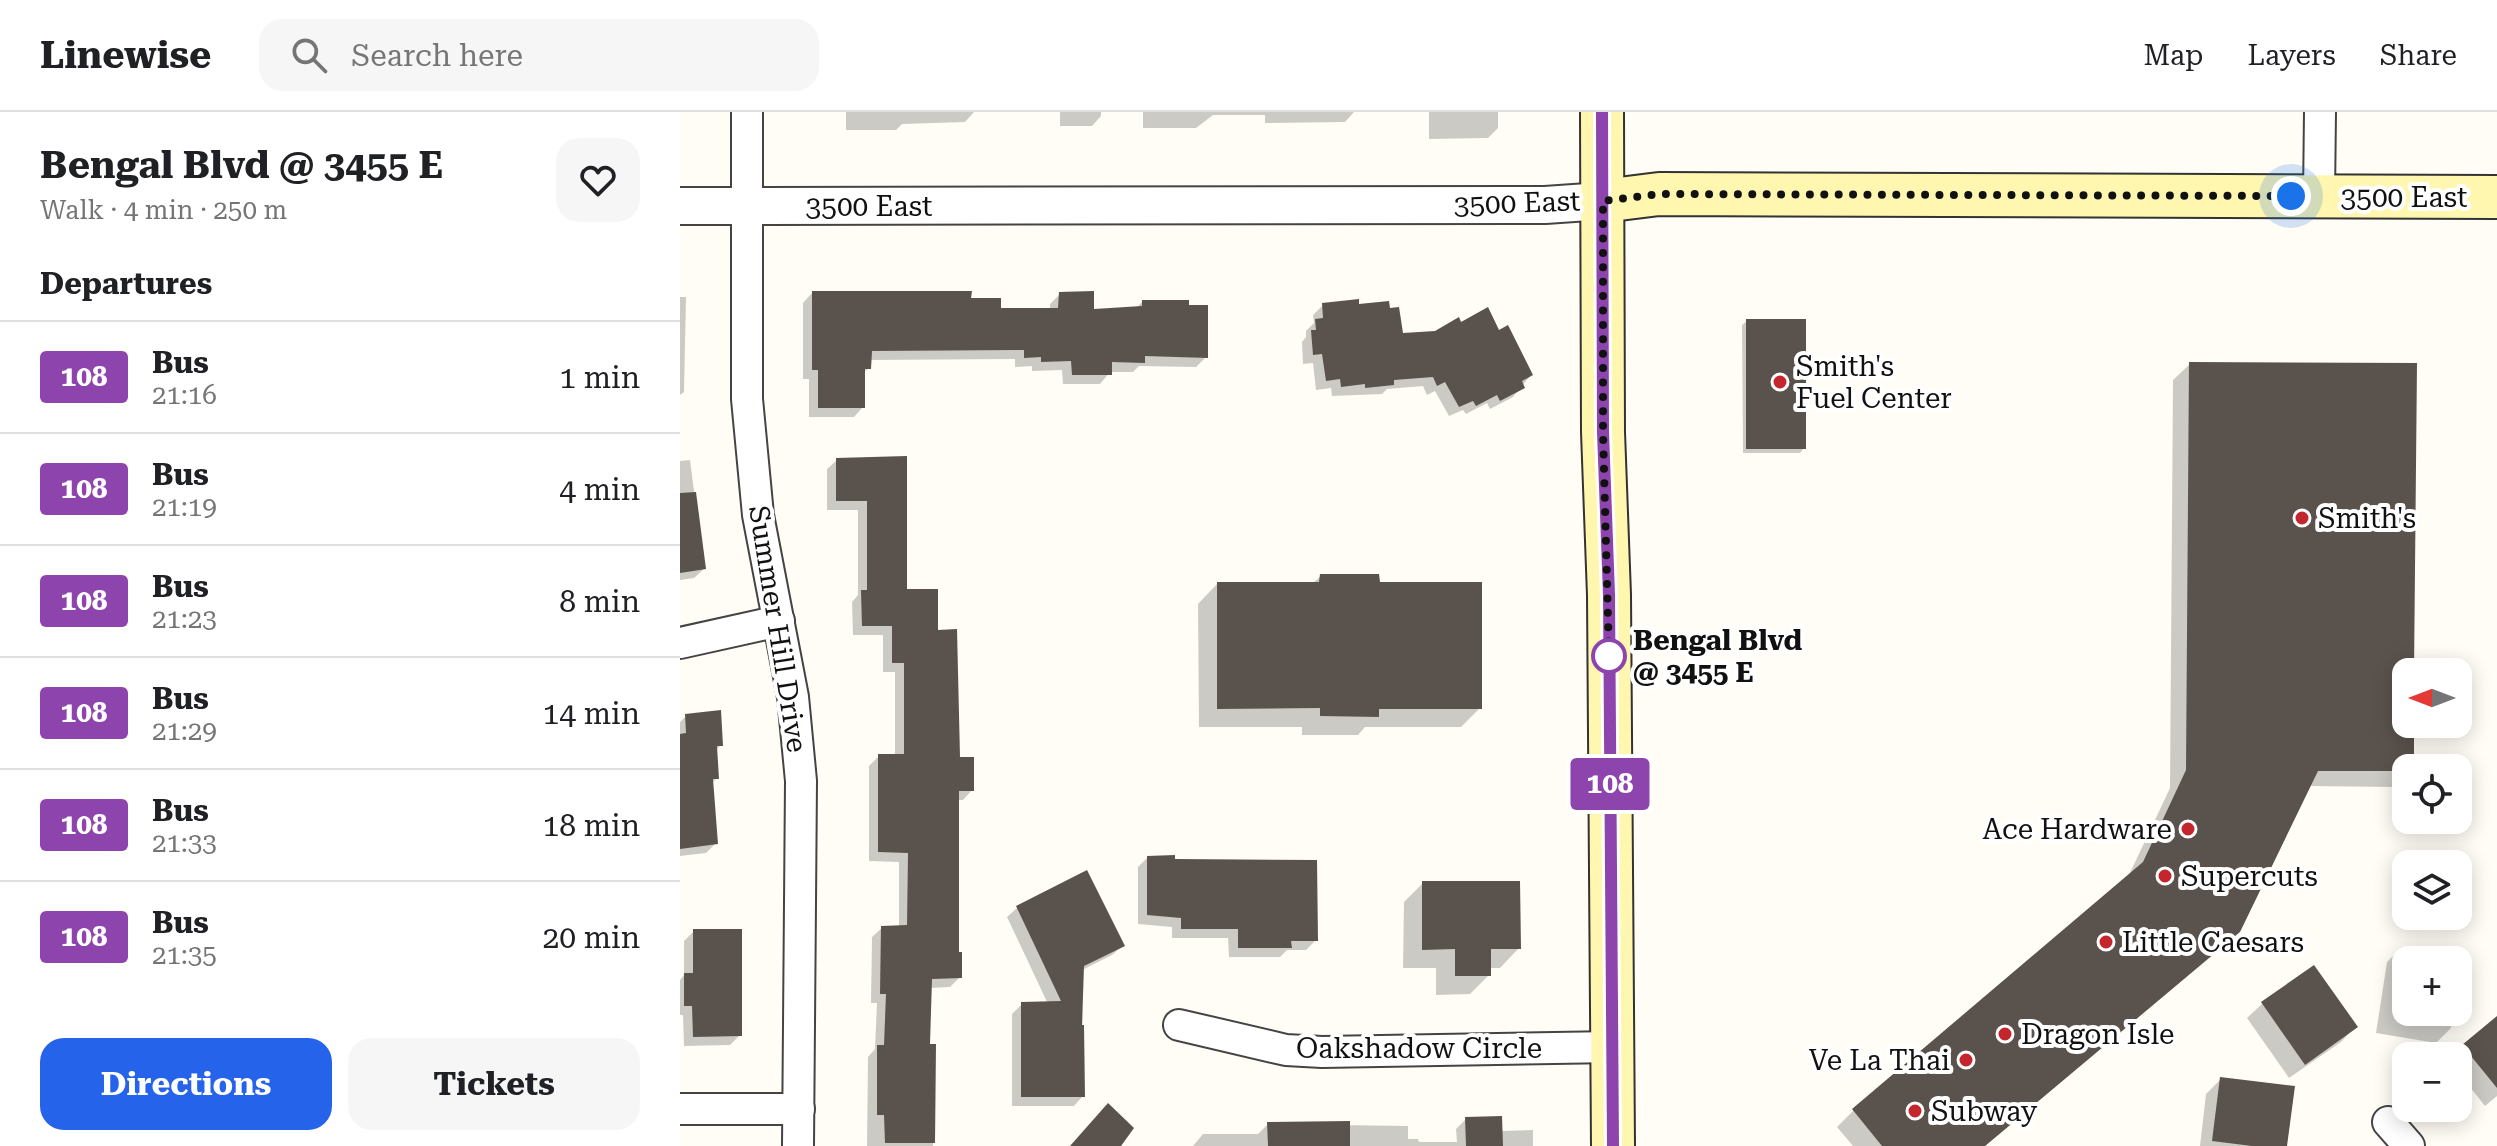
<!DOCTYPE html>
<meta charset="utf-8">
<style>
:root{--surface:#fff;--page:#f6f6f6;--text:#202124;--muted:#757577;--line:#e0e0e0;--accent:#2563eb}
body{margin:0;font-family:"Roboto Serif",serif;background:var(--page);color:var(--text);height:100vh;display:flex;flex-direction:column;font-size:30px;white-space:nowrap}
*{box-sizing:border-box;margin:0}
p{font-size:26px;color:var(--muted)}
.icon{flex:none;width:44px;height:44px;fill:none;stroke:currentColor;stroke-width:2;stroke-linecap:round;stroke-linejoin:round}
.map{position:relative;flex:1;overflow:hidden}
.drawer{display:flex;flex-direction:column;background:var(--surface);width:680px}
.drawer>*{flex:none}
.badge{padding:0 16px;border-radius:6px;font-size:28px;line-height:52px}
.needle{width:52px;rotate:270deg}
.tools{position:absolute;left:1712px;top:546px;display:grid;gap:16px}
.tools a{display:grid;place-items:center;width:80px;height:80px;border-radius:16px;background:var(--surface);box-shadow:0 4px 20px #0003;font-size:40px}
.you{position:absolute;width:40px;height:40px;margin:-20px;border:6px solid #fff;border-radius:50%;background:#1a73e8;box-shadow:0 0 0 12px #1a73e833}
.map>.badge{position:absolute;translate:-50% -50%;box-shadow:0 0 0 4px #fff}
h2{padding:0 40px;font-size:30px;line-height:72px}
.round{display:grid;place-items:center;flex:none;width:84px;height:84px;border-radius:24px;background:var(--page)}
.head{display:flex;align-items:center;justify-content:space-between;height:136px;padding:0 40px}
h1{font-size:38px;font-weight:700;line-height:60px}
.button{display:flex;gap:16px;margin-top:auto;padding:16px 40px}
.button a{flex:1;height:92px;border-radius:24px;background:var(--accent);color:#fff;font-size:32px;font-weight:700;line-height:92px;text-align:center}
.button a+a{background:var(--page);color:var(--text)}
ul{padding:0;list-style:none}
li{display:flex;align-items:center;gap:24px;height:112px;padding:0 40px;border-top:2px solid var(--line)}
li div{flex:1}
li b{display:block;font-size:30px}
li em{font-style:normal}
li .badge{min-width:88px;font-weight:700;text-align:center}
header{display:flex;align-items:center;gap:48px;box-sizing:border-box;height:112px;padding:0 40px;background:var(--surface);border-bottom:2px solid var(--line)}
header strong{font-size:38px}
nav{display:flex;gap:44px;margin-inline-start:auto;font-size:28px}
.search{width:560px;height:72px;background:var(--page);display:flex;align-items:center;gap:20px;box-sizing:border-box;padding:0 28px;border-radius:24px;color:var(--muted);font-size:30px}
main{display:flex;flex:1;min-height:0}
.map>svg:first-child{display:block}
.shadow{fill:#0003}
.building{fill:#5a524d}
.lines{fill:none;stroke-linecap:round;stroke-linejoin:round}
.minor-casing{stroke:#444;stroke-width:34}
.tertiary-casing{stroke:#444;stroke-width:40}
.secondary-casing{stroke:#333;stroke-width:46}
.minor{stroke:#fff;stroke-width:30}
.tertiary{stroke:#fff;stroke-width:36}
.secondary{stroke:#fff6b0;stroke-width:42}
.line-casing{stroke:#fff;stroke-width:18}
.line{stroke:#8e44ad;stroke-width:12}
.walk{stroke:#111;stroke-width:8;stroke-dasharray:0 14.4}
.poi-dot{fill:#c4262e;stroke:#fff;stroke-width:3}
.stop-dot{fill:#fff;stroke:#8e44ad;stroke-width:4}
.labels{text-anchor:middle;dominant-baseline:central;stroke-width:8;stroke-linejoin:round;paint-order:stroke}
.street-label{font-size:28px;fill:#111;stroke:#fff}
.poi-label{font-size:28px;fill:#111;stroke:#fff;text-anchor:start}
.stop-label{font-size:28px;font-weight:bold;fill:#111;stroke:#fff;text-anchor:start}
</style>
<header>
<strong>Linewise</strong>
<div class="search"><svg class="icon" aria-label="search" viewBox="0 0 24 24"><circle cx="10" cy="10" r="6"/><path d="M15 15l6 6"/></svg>Search here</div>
<nav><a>Map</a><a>Layers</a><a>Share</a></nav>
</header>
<main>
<section class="drawer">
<div class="head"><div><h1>Bengal Blvd @ 3455 E</h1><p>Walk · 4 min · 250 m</p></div><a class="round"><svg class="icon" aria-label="heart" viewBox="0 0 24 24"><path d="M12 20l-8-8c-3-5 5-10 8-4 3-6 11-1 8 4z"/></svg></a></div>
<h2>Departures</h2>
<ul>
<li><span class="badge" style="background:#8e44ad;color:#fff">108</span><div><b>Bus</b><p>21:16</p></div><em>1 min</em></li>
<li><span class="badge" style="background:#8e44ad;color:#fff">108</span><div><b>Bus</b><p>21:19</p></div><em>4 min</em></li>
<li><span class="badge" style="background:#8e44ad;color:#fff">108</span><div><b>Bus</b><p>21:23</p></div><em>8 min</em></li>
<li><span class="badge" style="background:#8e44ad;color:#fff">108</span><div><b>Bus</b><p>21:29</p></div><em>14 min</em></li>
<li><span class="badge" style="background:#8e44ad;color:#fff">108</span><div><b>Bus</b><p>21:33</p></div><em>18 min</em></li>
<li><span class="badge" style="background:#8e44ad;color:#fff">108</span><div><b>Bus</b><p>21:35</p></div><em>20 min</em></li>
</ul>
<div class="button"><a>Directions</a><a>Tickets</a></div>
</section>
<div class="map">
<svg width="1817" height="1034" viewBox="0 0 1817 1034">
<rect width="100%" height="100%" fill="#fffdf5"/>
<g class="shadow">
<path d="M166,0H294L285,10L222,12L216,18H166Z"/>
<path d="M380,0H421V4L412,14H380Z"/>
<path d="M463,0H674L665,10L585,11V3H533L516,16H463Z"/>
<path d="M749,0H818V16L808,26L749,27Z"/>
<path d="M132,181L289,188L319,198H370V192L380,182L412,199L456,196L462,190L526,245L516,255L459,254L453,260H430L420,272H383L382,258L352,259V254L335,255V247L189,248V256L183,261V295L174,305H129V267H123V191Z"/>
<path d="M0,185H6L4,280L0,283Z"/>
<path d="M643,193L677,194L721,223L756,221L780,213L818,220L851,263L833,285L810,297L807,291L786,302L783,298L769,304L755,279L747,283L743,274L707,277L702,282L652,284L651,276L636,278L633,251L623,252L622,230L626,225V219L634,211L633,203Z"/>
<path d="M1067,209L1124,336L1120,341H1063L1062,213Z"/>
<path d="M1510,252L1732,560H1726V612H1732V656H1726V664L1715,675L1628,674L1541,836L1305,1034H1173L1157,1015L1174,998L1448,765L1490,676L1493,268Z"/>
<path d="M225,346V479L256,520L278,647L292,678L283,688H277V842L280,865L270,875L250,876L248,934H254L253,1034H187L188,945L195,937L197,891H191L192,825L202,816L219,815V750L189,749V654L199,644H215V560H203V523H173L172,490L178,483V398H147V357L157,348Z"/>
<path d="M10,348L24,457L14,466L0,468V349Z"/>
<path d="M641,464L698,472L800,596L781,615H685L678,623H622V615H519L518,492L537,472H632Z"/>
<path d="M6,604L41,633L35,639L37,666L31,672L36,731L26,741L0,744V610Z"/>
<path d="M468,745L493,749L636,828L626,838H607L600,845H549L548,826H492V815L458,812V755Z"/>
<path d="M743,771L839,836L820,856H809V863L790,882L756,883V856H723L724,790Z"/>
<path d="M337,796L442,834L432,843L402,858L403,984L394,994H332V902L342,892H368L327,805Z"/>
<path d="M14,819L60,923L50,933L4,934L3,903H0V868L4,863V829Z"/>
<path d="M1722,835L1782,845L1778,870V848H1726V900H1773L1771,916L1756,931L1696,921L1707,850Z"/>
<path d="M1634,855L1675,915L1661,930L1609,966L1567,906L1582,892Z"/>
<path d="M1817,907V984L1805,994L1778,960V944H1773Z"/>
<path d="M1541,967L1605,1034H1520L1526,982Z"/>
<path d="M786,1007L821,1019L853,1018V1034H513L523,1022H578L588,1012L728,1014V1027H738L739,1030H777L776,1017Z"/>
</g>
<g class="building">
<path d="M132,179H292L291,186H321V196H378L379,180L414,179V197L462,194V188H509V193H528V246L465,244V251L432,250V263H392L391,249L361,250V245L344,246V238L192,239L191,257H185V296H138V258H132Z"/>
<path d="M679,187V192L709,189L710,196L719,195L723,221L755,219L779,205L781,210L808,195L819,218L828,213L853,263L842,269L845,276L820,289L817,283L796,294L793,289L779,295L765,270L757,274L753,265L714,268V273L685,276V272L661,275L660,267L646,269L642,242L633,243L631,218H636L635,207L643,206L642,191Z"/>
<rect x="1066" y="207" width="60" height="130"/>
<path d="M1509,250L1737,251L1734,560H1726V612H1734V656H1726V659H1638L1560,820L1305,1034H1202L1172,997L1463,750L1506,658Z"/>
<path d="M227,344V477H258V518L277,517L280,645H294V679H279V840H282V866L252,867L250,932H256L255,1031H205L204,1003H197V933H204L206,882H200L201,814L227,813L228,741L198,740V642H224V551H212V514H182L181,478H187V389H156V346Z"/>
<path d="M16,380L26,457L0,461V381Z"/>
<path d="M640,462H699L700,470H802V597H699V605L640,604V596L537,597V470H639Z"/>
<path d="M41,598L43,634H37L39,667H33L38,732L0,737V622L6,621L5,602Z"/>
<path d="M495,743V747L637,748L638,829H611L612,836H558V817H501V806L467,803V744Z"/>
<path d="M407,758L445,834L404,854L402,913H404L405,985H341V890L381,889L336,794Z"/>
<path d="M742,769H840L841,837H811V864H775V837L742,838Z"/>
<path d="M13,817H62V924L13,925L12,894H4V861H13Z"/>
<path d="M1634,853L1678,915L1625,953L1581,890Z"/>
<path d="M1817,904V976L1782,933Z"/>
<path d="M1540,965L1615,974L1607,1034H1572L1532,1029Z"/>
<path d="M428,991L454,1016L441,1034H390Z"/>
<path d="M822,1004L823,1034H786L785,1005Z"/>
<path d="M670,1009V1034H588L587,1010Z"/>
</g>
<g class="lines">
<g class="minor-casing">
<g id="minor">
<path d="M67,0V287L78,403L113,585L121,669L118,1034"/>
<path d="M1639,84L1640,0"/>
<path d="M0,531L99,509"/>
<path d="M499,913L606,938L642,940L934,935"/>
<path d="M0,997H119"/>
<path d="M1708,1010L1729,1034"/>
</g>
</g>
<g class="tertiary-casing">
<path id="tertiary" d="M0,94L865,93L923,89"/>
</g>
<g class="secondary-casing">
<g id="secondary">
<path d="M922,0L923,320L929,483L933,1034"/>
<path d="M923,89L979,82L1817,85"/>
</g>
</g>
<use href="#minor" class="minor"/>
<use href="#tertiary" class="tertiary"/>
<use href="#secondary" class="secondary"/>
</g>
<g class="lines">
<g class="line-casing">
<path id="line" d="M922,0L923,320L929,483L933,1034"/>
</g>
<use href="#line" class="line"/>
<path class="walk" d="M929,544L923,320V89L979,82L1611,84"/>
</g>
<g class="poi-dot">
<circle cx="1100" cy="270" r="8"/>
<circle cx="1622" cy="406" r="8"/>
<circle cx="1508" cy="717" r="8"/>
<circle cx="1485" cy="764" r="8"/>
<circle cx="1426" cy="830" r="8"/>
<circle cx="1325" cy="922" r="8"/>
<circle cx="1286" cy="948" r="8"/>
<circle cx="1235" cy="999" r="8"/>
</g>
<circle class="stop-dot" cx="929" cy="544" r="16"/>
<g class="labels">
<g class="street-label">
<text x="1724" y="85">3500 East</text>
<text transform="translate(837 91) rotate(-2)">3500 East</text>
<text x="189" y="94">3500 East</text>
<text transform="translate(98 517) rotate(81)">Summer Hill Drive</text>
<text x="739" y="936">Oakshadow Circle</text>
</g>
<g class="poi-label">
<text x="1116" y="254">Smith's<tspan x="1116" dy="32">Fuel Center</tspan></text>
<text x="1638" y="406">Smith's</text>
<text x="1492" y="717" text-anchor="end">Ace Hardware</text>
<text x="1501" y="764">Supercuts</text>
<text x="1442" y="830">Little Caesars</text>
<text x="1341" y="922">Dragon Isle</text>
<text x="1270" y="948" text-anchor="end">Ve La Thai</text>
<text x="1251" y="999">Subway</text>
</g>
<g class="stop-label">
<text x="953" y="528">Bengal Blvd<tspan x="953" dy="32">@ 3455 E</tspan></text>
</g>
</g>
</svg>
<div class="tools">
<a><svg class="needle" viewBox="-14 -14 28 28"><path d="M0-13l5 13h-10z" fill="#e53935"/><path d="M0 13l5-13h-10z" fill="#757577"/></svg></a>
<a><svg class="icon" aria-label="locate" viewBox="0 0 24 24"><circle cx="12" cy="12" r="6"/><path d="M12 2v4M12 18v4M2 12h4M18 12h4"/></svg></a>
<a><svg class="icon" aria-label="layers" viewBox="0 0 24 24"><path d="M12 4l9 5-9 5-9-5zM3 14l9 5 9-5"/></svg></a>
<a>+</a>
<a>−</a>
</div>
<div class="you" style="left:1611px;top:84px"></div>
<b class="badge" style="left:930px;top:672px;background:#8e44ad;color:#fff">108</b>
</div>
</main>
